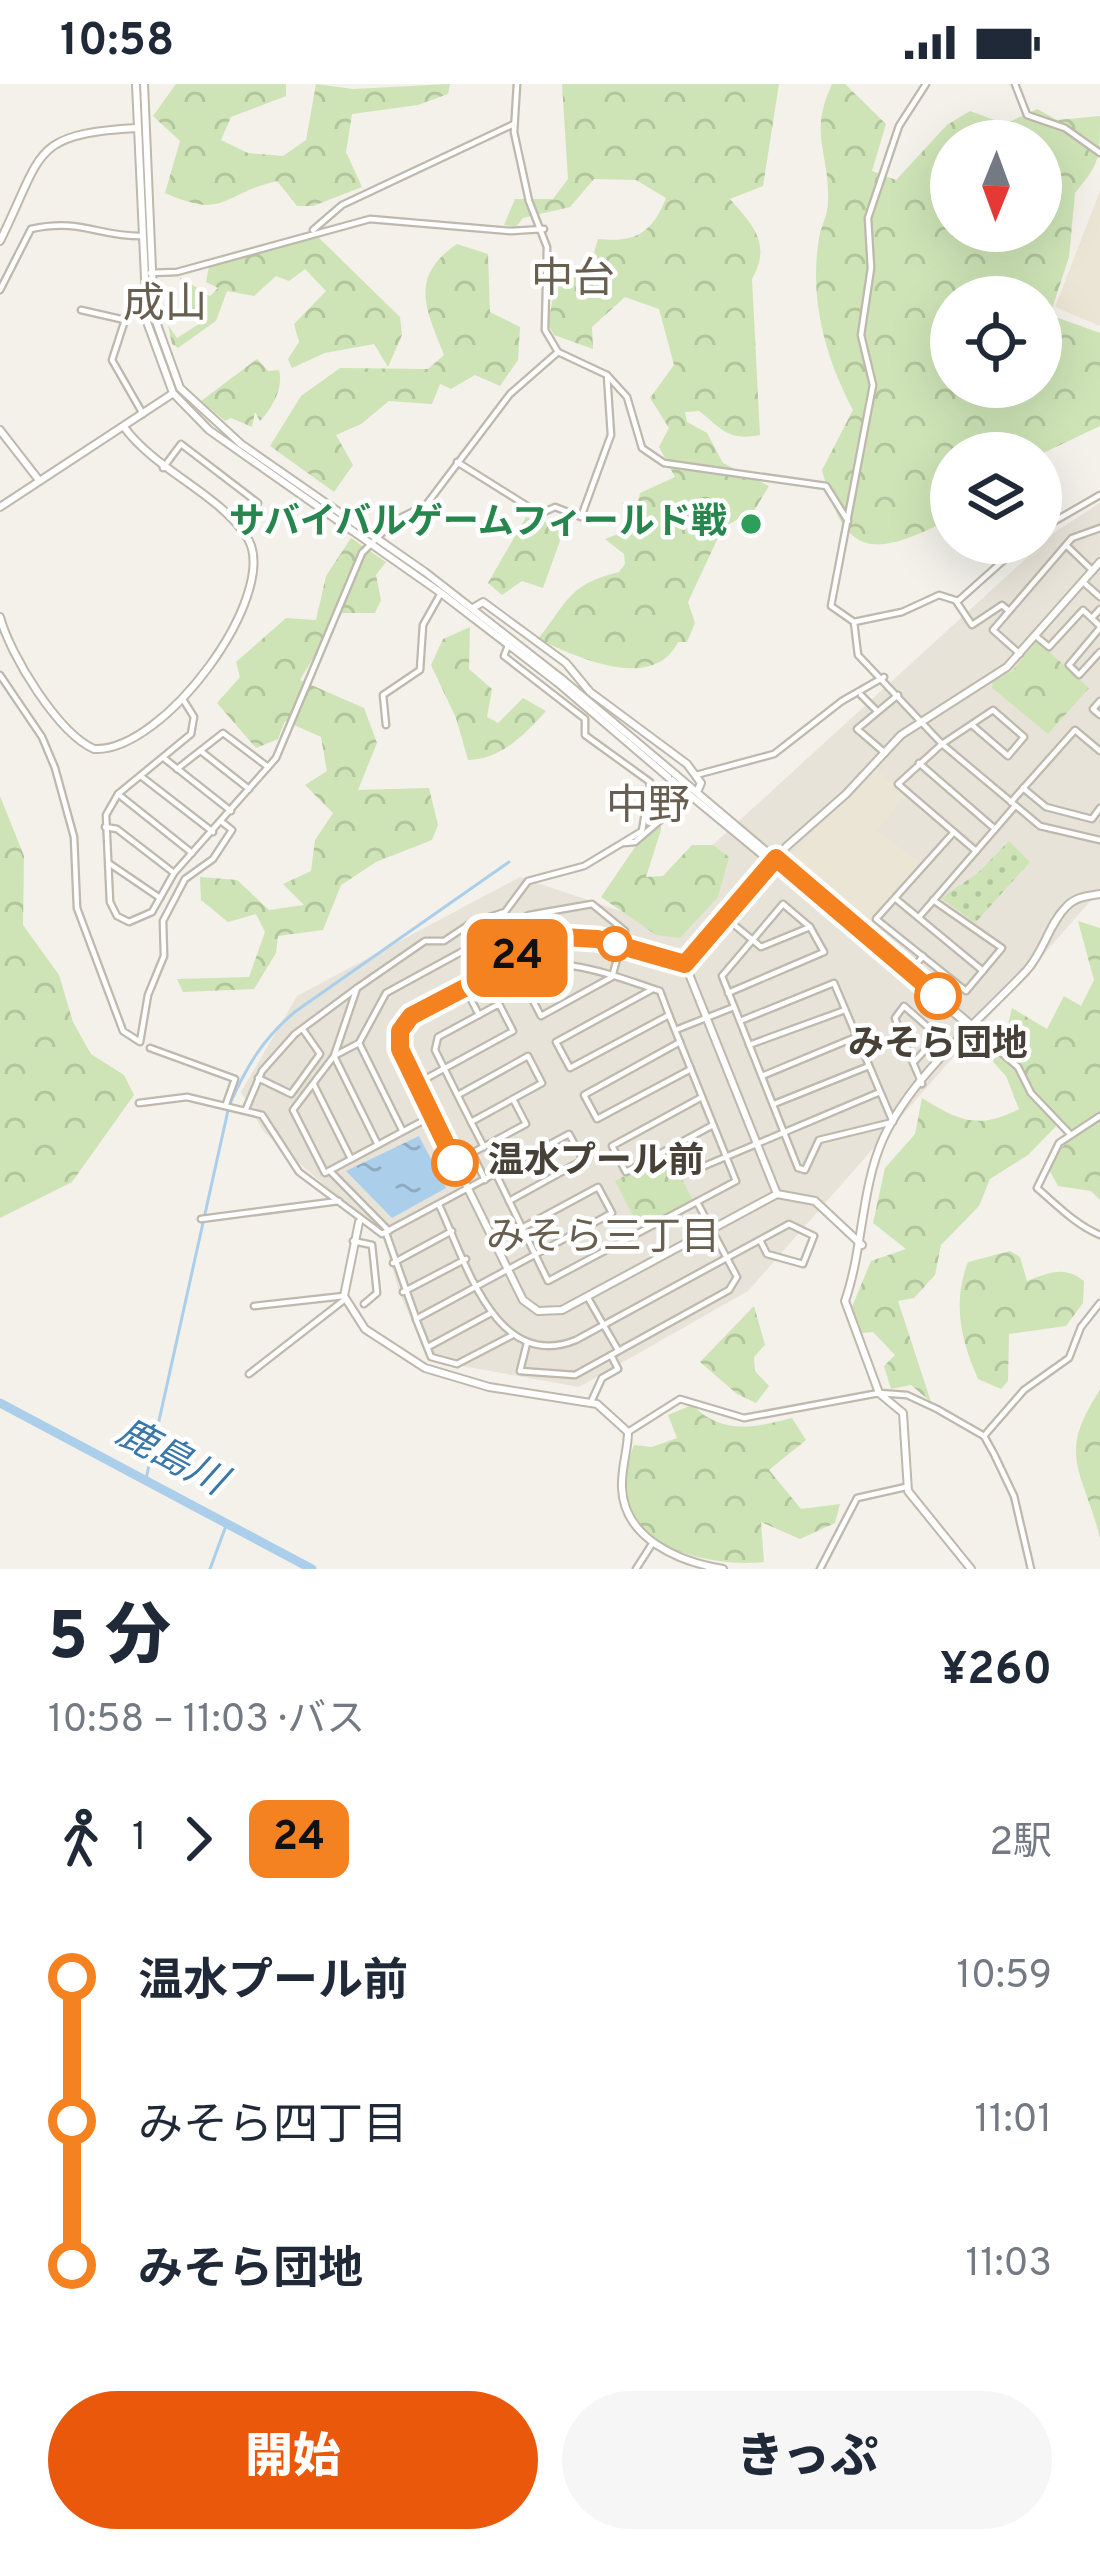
<!DOCTYPE html>
<html lang="ja">
<meta charset="utf-8">
<style>
:root{--surface:#fff;--page:#f6f6f7;--text:#1f2937;--muted:#747a83;--accent:#ea580c}
body{margin:0;font-family:Overpass,"Noto Sans JP",sans-serif;background:var(--page);color:var(--text);height:100vh;display:flex;flex-direction:column;font-size:45px;white-space:nowrap}
*{box-sizing:border-box;margin:0}
p{font-size:39px;color:var(--muted)}
.icon{flex:none;width:66px;height:66px;fill:none;stroke:currentColor;stroke-width:2;stroke-linecap:round;stroke-linejoin:round}
.map{position:relative;height:1485px;overflow:hidden}
.panel{display:flex;flex-direction:column;background:var(--surface);flex:1}
.panel>*{flex:none}
.badge{padding:0 24px;border-radius:18px;font-size:42px;line-height:78px}
.needle{width:78px;rotate:181deg}
.tools{position:absolute;left:930px;top:36px;display:grid;gap:24px}
.tools a{display:grid;place-items:center;width:132px;height:132px;border-radius:50%;background:var(--surface);box-shadow:0 12px 48px #0002;font-size:60px}
.map>.badge{position:absolute;translate:-50% -50%;box-shadow:0 0 0 6px #fff}
.legs{display:flex;align-items:center;gap:18px;height:132px;padding:0 48px;font-size:39px}
.legs p{margin-inline-start:auto}
.overview{display:flex;align-items:center;justify-content:space-between;height:204px;padding:0 48px}
h1{font-size:66px;font-weight:800;line-height:90px}
.button{display:flex;gap:24px;margin-top:auto;padding:24px 48px}
.button a{flex:1;height:138px;border-radius:72px;background:var(--accent);color:#fff;font-size:48px;font-weight:800;line-height:138px;text-align:center}
.button a+a{background:var(--page);color:var(--text)}
ul{padding:0 48px;list-style:none}
li{display:flex;align-items:center;gap:42px;height:144px;font-size:45px}
li i{display:grid;place-items:center;width:18px;height:100%;margin:0 15px;background:currentColor}
li i::after{content:'';width:30px;height:30px;margin:-15px;border:9px solid;border-radius:50%;background:var(--surface)}
li p{margin-inline-start:auto}
li:first-child i{background:linear-gradient(#0000 50%,currentColor 0)}
li:last-child i{background:linear-gradient(currentColor 50%,#0000 0)}
.status{display:flex;justify-content:space-between;align-items:center;height:84px;padding:0 60px;background:var(--surface);direction:ltr}
.status svg{height:33px;fill:currentColor}
.map>svg:first-child{display:block}
.residential{fill:#e7e3d8}
.education{fill:#ebe5d5}
.forest{fill:url(#forest-crowns);fill-rule:evenodd}
.garden{fill:url(#garden-dots)}
.water{fill:url(#water-ripples)}
.lines{fill:none;stroke-linecap:round;stroke-linejoin:round}
.stream{stroke:#abcfeb;stroke-width:3}
.river{stroke:#abcfeb;stroke-width:9}
.minor-casing{stroke:#beb8ad;stroke-width:9}
.tertiary-casing{stroke:#beb8ad;stroke-width:10}
.minor{stroke:#fff;stroke-width:4.5}
.tertiary{stroke:#fff;stroke-width:6}
.tertiary-bridge-casing{stroke:#beb8ad;stroke-width:10;stroke-linecap:butt}
.tertiary-bridge{stroke:#fff;stroke-width:6}
.line-1-casing{stroke:#fff;stroke-width:27}
.line-1{stroke:#f58220;stroke-width:18}
.leisure-dot{fill:#2e9e5b;stroke:#fff;stroke-width:4.5}
.stop-1-dot{fill:#fff;stroke:#f58220;stroke-width:6}
.labels{text-anchor:middle;dominant-baseline:central;stroke-width:9;stroke-linejoin:round;paint-order:stroke}
.leisure-label{font-size:36px;font-weight:bold;fill:#27864d;stroke:#fff;text-anchor:end}
.stop-label{font-size:36px;font-weight:bold;fill:#474138;stroke:#fff}
.neighbourhood-label{font-size:39px;fill:#695f50;stroke:#fff}
.water-label{font-size:39px;font-style:italic;fill:#3a78aa;stroke:#fff}
.quarter-label{font-size:42px;fill:#695f50;stroke:#fff}
</style>
<div class="status"><b>10:58</b><svg viewBox="0 0 49 12"><path d="M0 12V9h3v3zM5 12V6h3v6zM10 12V3h3v9zM15 12V0h3v12zM26 1h20v11H26zM47 4h2v5h-2z"/></svg></div>
<div class="map">
<svg width="1100" height="1485" viewBox="0 0 1100 1485">
<defs>
<pattern id="forest-crowns" width="20" height="18" patternUnits="userSpaceOnUse" patternTransform="scale(3)"><rect width="20" height="18" fill="#cee4b6"/><path d="M2 6a3 3 0 1 1 6 0M12 15a3 3 0 1 1 6 0" fill="none" stroke="#b2c59d"/></pattern>
<pattern id="garden-dots" width="8" height="8" patternUnits="userSpaceOnUse" patternTransform="scale(3)"><rect width="8" height="8" fill="#cee4b6"/><path d="M2 2h.1M6 6h.1" fill="none" stroke="#b2c59d" stroke-width="1.8" stroke-linecap="round"/></pattern>
<pattern id="water-ripples" width="26" height="14" patternUnits="userSpaceOnUse" patternTransform="scale(3)"><rect width="26" height="14" fill="#abcfeb"/><path d="M2 4q2-2 4 0t4 0M15 11q2-2 4 0t4 0" fill="none" stroke="#8daabf"/></pattern>
</defs>
<rect width="100%" height="100%" fill="#f3f1ea"/>
<path class="residential" d="M1100,419V806L748,1207L579,1303L429,1276L400,1210L383,1153L263,1047L241,1008L297,912L520,793L635,832L1055,448Z"/>
<g class="education">
<path d="M1100,107V242L1055,223Z"/>
<path d="M876,685L907,711L876,747L923,780L865,840L785,775Z"/>
</g>
<g class="forest">
<path d="M176,0H286V12L231,33L221,56L248,69L283,72L306,56L316,0L353,5L450,0L448,10L418,21L352,30L346,68L362,103L313,122H297L277,97C221,110 226,136 165,109L180,57L153,32Z"/>
<path d="M562,0H779L763,102L730,115C753,141 772,160 752,195L760,351C728,357 723,346 699,327L685,328L687,338L707,349L723,379L769,402L754,427L723,443L688,518L695,539L687,558H678C653,609 577,573 538,555C569,517 567,501 619,488L625,480L624,470L605,455L634,444L622,419L638,418L640,409L675,393L659,363L669,344L650,314L674,281L659,225L625,213L592,243L593,265L554,251L548,240L555,202L593,172L598,155C636,159 652,149 666,114L636,96L594,95L570,123L523,134L516,143L504,141L515,115H553L568,95Z"/>
<path d="M832,0H845L886,40L872,87L896,96L947,41L970,27L1005,40L1037,25L1057,36L1100,32C1100,75 1100,79 1075,109L1069,173L1050,231L1100,249V342L1041,370L951,369V435C874,473 845,477 822,386L853,326C825,273 809,215 819,154C821,142 828,131 828,118C830,68 808,52 832,0ZM951,57H1041V147H951ZM951,213H1041V303H951Z"/>
<path d="M317,152L400,233L402,251L388,283L374,260L325,269L292,284L288,275L299,258L294,240L326,207L305,185L289,197L276,192L254,212L227,207L216,237L178,264L172,260L168,241L177,254L202,238L183,221L180,193L210,212L218,204L206,198L209,183Z"/>
<path d="M457,160L488,170L490,228L520,243L518,276L500,302L475,291L451,305L440,300L432,320L389,317L361,340L336,351L353,381L334,408L270,362L301,312L340,284L428,285L444,271C427,227 407,194 457,160Z"/>
<path d="M257,275L268,287L279,286C284,304 272,324 260,337L255,328L252,343L231,334L225,337L201,317Z"/>
<path d="M526,433L565,443L543,504L522,497L502,511L488,499Z"/>
<path d="M351,454L386,478L376,491L381,516L375,529H340L300,596L364,624L377,659L358,706L429,704L438,741L432,756L376,778L341,801L323,846L278,852L276,869L254,905L183,908L177,895L249,893L265,848L256,830L228,838L201,816L200,793L237,796L269,826L304,821L283,800L311,787L315,756L333,729L305,701L327,687L321,653L285,637L278,655L256,664L217,619L240,593L236,578L286,534L316,536L326,492Z"/>
<path d="M470,543L469,585L492,605L487,633L498,639L523,614L546,627C526,649 501,676 468,676L456,634L431,581L443,555Z"/>
<path d="M1037,557L1089,604L1048,650L992,604L993,597L1012,587Z"/>
<path d="M661,702V746L646,793L663,792L692,761H713L729,773L718,813L680,854L656,851L601,813L644,750Z"/>
<path d="M0,712L24,772L23,841L59,891L73,938L91,970L124,991L134,1011L72,1098L0,1134Z"/>
<path d="M1078,837L1100,844V1116L1091,1107L1058,1102L1046,1080L1069,1056L1063,1035L1028,1071L990,1095L979,1122L941,1161L935,1191L914,1214L898,1217L931,1318L911,1301L891,1305L884,1282L895,1271L873,1248L861,1249L852,1223L871,1177L906,1165L873,1139L885,1084L915,1050L922,1014C959,1037 978,1046 1019,1025L1006,992L974,957L979,953L1001,970L1012,924L1047,945L1064,912L1081,922L1094,896Z"/>
<path d="M668,1069L693,1116L640,1145L615,1097Z"/>
<path d="M1010,1167L1020,1173L1027,1197C1048,1189 1064,1181 1084,1197L1083,1219L1066,1242L1009,1250L1008,1297L1001,1305L978,1295C961,1256 952,1219 968,1178Z"/>
<path d="M754,1222L765,1261L754,1273L755,1287L769,1302L756,1319L737,1310L700,1278Z"/>
<path d="M1100,1306V1454C1083,1386 1056,1372 1100,1306Z"/>
<path d="M692,1321C723,1351 752,1344 792,1334L806,1356L769,1386L801,1425L840,1420L835,1439L800,1455L761,1438L764,1478C718,1483 637,1468 625,1414C621,1398 628,1381 632,1366L634,1361L652,1363L677,1354L668,1331Z"/>
</g>
<path class="garden" d="M1009,757L1030,778L975,839L941,814L978,789Z"/>
<path class="water" d="M419,1052L446,1104L392,1134L346,1087Z"/>
<g class="lines">
<g class="stream">
<path d="M146,1395L229,1022C246,983 263,954 296,927L509,778"/>
<path d="M210,1485L227,1439"/>
<path d="M310,1485V1484"/>
</g>
<path class="river" d="M0,1319L312,1485"/>
<g class="minor-casing">
<g id="minor">
<path d="M517,0L514,48L529,117L547,163L545,246L558,268L607,291L627,313L642,364L664,379L826,402L848,437"/>
<path d="M926,0L899,42L868,134L871,184L861,251L873,301L831,522L854,538L902,528L939,511L958,517L1023,459"/>
<path d="M1015,0L1027,31L1065,44L1100,69"/>
<path d="M313,146L342,121L514,40"/>
<path d="M150,189L177,188L370,135L511,147L544,145"/>
<path d="M0,206L31,145C82,134 98,153 143,152"/>
<path d="M81,226L125,236L112,276L143,330"/>
<path d="M457,378L540,430L555,423L581,433L611,351L607,291"/>
<path d="M163,384L181,360L258,419L239,442"/>
<path d="M1041,445L1100,411"/>
<path d="M1067,462L1093,487"/>
<path d="M1083,498L1100,513"/>
<path d="M956,517L972,541L1002,521L1009,527"/>
<path d="M1092,534L1100,525"/>
<path d="M854,538L858,571L942,660L898,700L976,767"/>
<path d="M1100,544L1069,581L1079,591L1100,568"/>
<path d="M1037,553L1049,563L1083,526L1100,542"/>
<path d="M1020,570L993,546L1072,454L1100,444"/>
<path d="M0,591L42,653L55,684L74,753L77,824L123,947L140,958L148,911L164,872L163,837L185,795L213,775L232,746L222,738"/>
<path d="M861,611L877,627"/>
<path d="M184,617L194,633L191,650L118,710L106,731L110,818L117,832L129,838L152,828L174,789L276,674L362,469L394,437L426,421L510,310L558,268"/>
<path d="M1100,617L1093,625L1100,631"/>
<path d="M386,641L383,611L420,586L423,541L441,509"/>
<path d="M972,641L1008,672L1024,653L993,626L942,660L1040,742L1100,756"/>
<path d="M202,668L249,705"/>
<path d="M885,669L857,645L898,611"/>
<path d="M165,675L231,727"/>
<path d="M919,679L995,745"/>
<path d="M177,685L223,649L268,683"/>
<path d="M696,691L774,670L842,617L884,593"/>
<path d="M142,693L213,748"/>
<path d="M1023,704L1046,723L1092,735L1100,724"/>
<path d="M118,710L192,769"/>
<path d="M1011,718L1075,646L1100,667"/>
<path d="M105,743L117,745L174,789"/>
<path d="M624,759L635,758L664,733V712L674,697"/>
<path d="M110,780L160,814"/>
<path d="M896,815L983,887"/>
<path d="M933,816L1002,864L966,907L876,835L954,748"/>
<path d="M919,833L1015,722"/>
<path d="M726,834L761,863L810,843"/>
<path d="M489,853L503,880"/>
<path d="M910,888L923,872"/>
<path d="M464,902L479,931"/>
<path d="M357,904L334,972L378,1061"/>
<path d="M728,909L824,868L810,843L783,820L722,892L798,1084L805,1086L819,1056L893,1038L834,899L740,937"/>
<path d="M971,943L1018,983L1031,1009L1070,1050"/>
<path d="M678,945L734,923"/>
<path d="M680,958L584,1011L597,1035L691,985"/>
<path d="M359,959L402,1046"/>
<path d="M749,961L845,926"/>
<path d="M150,964L235,995L226,1020"/>
<path d="M863,966L901,951"/>
<path d="M913,979L938,952L904,922L895,934C903,956 913,978 922,1000"/>
<path d="M762,992L856,953"/>
<path d="M258,994L291,1010L320,970L304,947"/>
<path d="M416,1000L513,947L499,920L438,953L435,966C451,998 467,1031 484,1063"/>
<path d="M314,1001L351,1075"/>
<path d="M458,1011L528,972L542,999L471,1038"/>
<path d="M702,1013L612,1062L626,1088L713,1041"/>
<path d="M139,1019L187,1013L262,1031L299,1088L382,1150L569,1050L583,1076L509,1117"/>
<path d="M774,1020L869,982"/>
<path d="M246,1025L262,987L295,950L357,904L425,857H444L471,839L505,828L528,797L584,782L642,747L650,698L585,651V635L504,572L509,559"/>
<path d="M432,1032L325,1089L293,1026L334,972L359,959L386,909L529,831L592,820L625,847L612,893L541,932L527,905L573,882C602,886 632,898 660,907L669,931"/>
<path d="M1100,1032L1059,1059L1037,1104C1058,1122 1076,1141 1100,1151"/>
<path d="M669,1065L683,1091L880,1008"/>
<path d="M330,1087L389,1147"/>
<path d="M496,1090L548,1197L736,1097L669,931L570,984L556,958L651,906"/>
<path d="M485,1096L472,1069L526,1040L513,1015"/>
<path d="M439,1121C465,1175 495,1289 576,1256L789,1140L814,1152L803,1180L767,1170L760,1156"/>
<path d="M201,1135L339,1117"/>
<path d="M386,1149L416,1234"/>
<path d="M353,1157L372,1161L377,1209L364,1220"/>
<path d="M393,1179L452,1147"/>
<path d="M403,1208L466,1175"/>
<path d="M588,1214L618,1266"/>
<path d="M254,1222L344,1212"/>
<path d="M511,1252L457,1280L431,1273L416,1235L612,1129L598,1103L522,1144"/>
<path d="M527,1259L520,1287L575,1291L729,1206L737,1193L697,1118"/>
<path d="M428,1263L491,1229"/>
<path d="M249,1290L344,1216"/>
<path d="M591,1318L602,1294L618,1285L611,1271"/>
<path d="M628,1348L680,1315L744,1334L879,1309L907,1311L937,1325L984,1352L994,1370L1014,1412L1031,1485"/>
<path d="M984,1352L1024,1306L1069,1274L1081,1243L1100,1219"/>
<path d="M636,1485L652,1460"/>
<path d="M820,1485L857,1414L906,1403"/>
</g>
</g>
<g class="tertiary-casing">
<g id="tertiary">
<path d="M136,0L147,238L173,309L209,346L441,509L558,599"/>
<path d="M144,0L154,232L180,304L241,360L425,488L562,595"/>
<path d="M0,157C44,68 30,50 137,44"/>
<path d="M0,346L38,395"/>
<path d="M0,423L172,310"/>
<path d="M473,524L483,518L566,579L590,608L687,680L701,699L697,708"/>
<path d="M0,533C10,571 58,649 94,665C164,669 280,510 248,455C222,411 156,387 124,343"/>
<path d="M675,690L969,939"/>
<path d="M668,693L971,943"/>
<path d="M685,880C648,870 607,851 568,853C540,854 412,923 400,947L404,975L523,1216L538,1227L562,1226L777,1110L815,1117L862,1161"/>
<path d="M685,880L787,762L846,710L901,651L1007,583L1100,478"/>
<path d="M685,880L777,1110"/>
<path d="M359,1138L344,1212L365,1245L425,1284L489,1303L597,1320L628,1348C628,1366 621,1384 622,1404C624,1455 680,1478 723,1485"/>
<path d="M971,1485L908,1407L903,1329L879,1309L845,1217C863,1166 861,1104 883,1055C913,990 979,937 1027,886C1044,867 1049,840 1066,823C1075,813 1087,812 1100,810"/>
</g>
</g>
<use href="#minor" class="minor"/>
<use href="#tertiary" class="tertiary"/>
<g class="tertiary-bridge-casing">
<g id="tertiary-bridge">
<path d="M562,595L675,690"/>
<path d="M558,599L668,693"/>
</g>
</g>
<use href="#tertiary-bridge" class="tertiary-bridge"/>
</g>
<g class="lines">
<g class="line-1-casing">
<path id="line-1" d="M455,1079L400,965V947L411,932L562,853L597,855L685,880L776,774L938,912"/>
</g>
<use href="#line-1" class="line-1"/>
</g>
<circle class="leisure-dot" cx="751" cy="440" r="12"/>
<g class="stop-1-dot">
<circle cx="615" cy="860" r="15"/>
<circle cx="938" cy="912" r="21"/>
<circle cx="455" cy="1079" r="21"/>
</g>
<g class="labels">
<g class="leisure-label">
<text x="727" y="440">サバイバルゲームフィールド戦</text>
</g>
<g class="stop-label">
<text x="938" y="962">みそら団地</text>
<text x="488" y="1079" text-anchor="start">温水プール前</text>
</g>
<g class="neighbourhood-label">
<text x="603" y="1155">みそら三丁目</text>
</g>
<g class="water-label">
<text transform="translate(170 1375) rotate(28)">鹿島川</text>
</g>
<g class="quarter-label">
<text x="573" y="197">中台</text>
<text x="165" y="222">成山</text>
<text x="648" y="724">中野</text>
</g>
</g>
</svg>
<div class="tools">
<a><svg class="needle" viewBox="-14 -14 28 28"><path d="M0-13l5 13h-10z" fill="#e53935"/><path d="M0 13l5-13h-10z" fill="#747a83"/></svg></a>
<a><svg class="icon" aria-label="locate" viewBox="0 0 24 24"><circle cx="12" cy="12" r="6"/><path d="M12 2v4M12 18v4M2 12h4M18 12h4"/></svg></a>
<a><svg class="icon" aria-label="layers" viewBox="0 0 24 24"><path d="M12 4l9 5-9 5-9-5zM3 14l9 5 9-5"/></svg></a>
</div>
<b class="badge" style="left:517px;top:874px;background:#f58220;color:#111">24</b>
</div>
<section class="panel">
<div class="overview"><div><h1>5 分</h1><p>10:58 – 11:03 · バス</p></div><b>¥260</b></div>
<div class="legs"><svg class="icon" aria-label="walk" viewBox="0 0 24 24"><circle cx="13" cy="4" r="2"/><path d="M13 8l-2 6 4 7M11 14l-3 7M7 12l3-4h3l4 4"/></svg>1<svg class="icon" aria-label="forward" viewBox="0 0 24 24"><path d="M9 5l7 7-7 7"/></svg><b class="badge" style="background:#f58220;color:#111">24</b><p>2駅</p></div>
<ul>
<li><i style="color:#f58220"></i><b>温水プール前</b><p>10:59</p></li>
<li><i style="color:#f58220"></i><span>みそら四丁目</span><p>11:01</p></li>
<li><i style="color:#f58220"></i><b>みそら団地</b><p>11:03</p></li>
</ul>
<div class="button"><a>開始</a><a>きっぷ</a></div>
</section>
